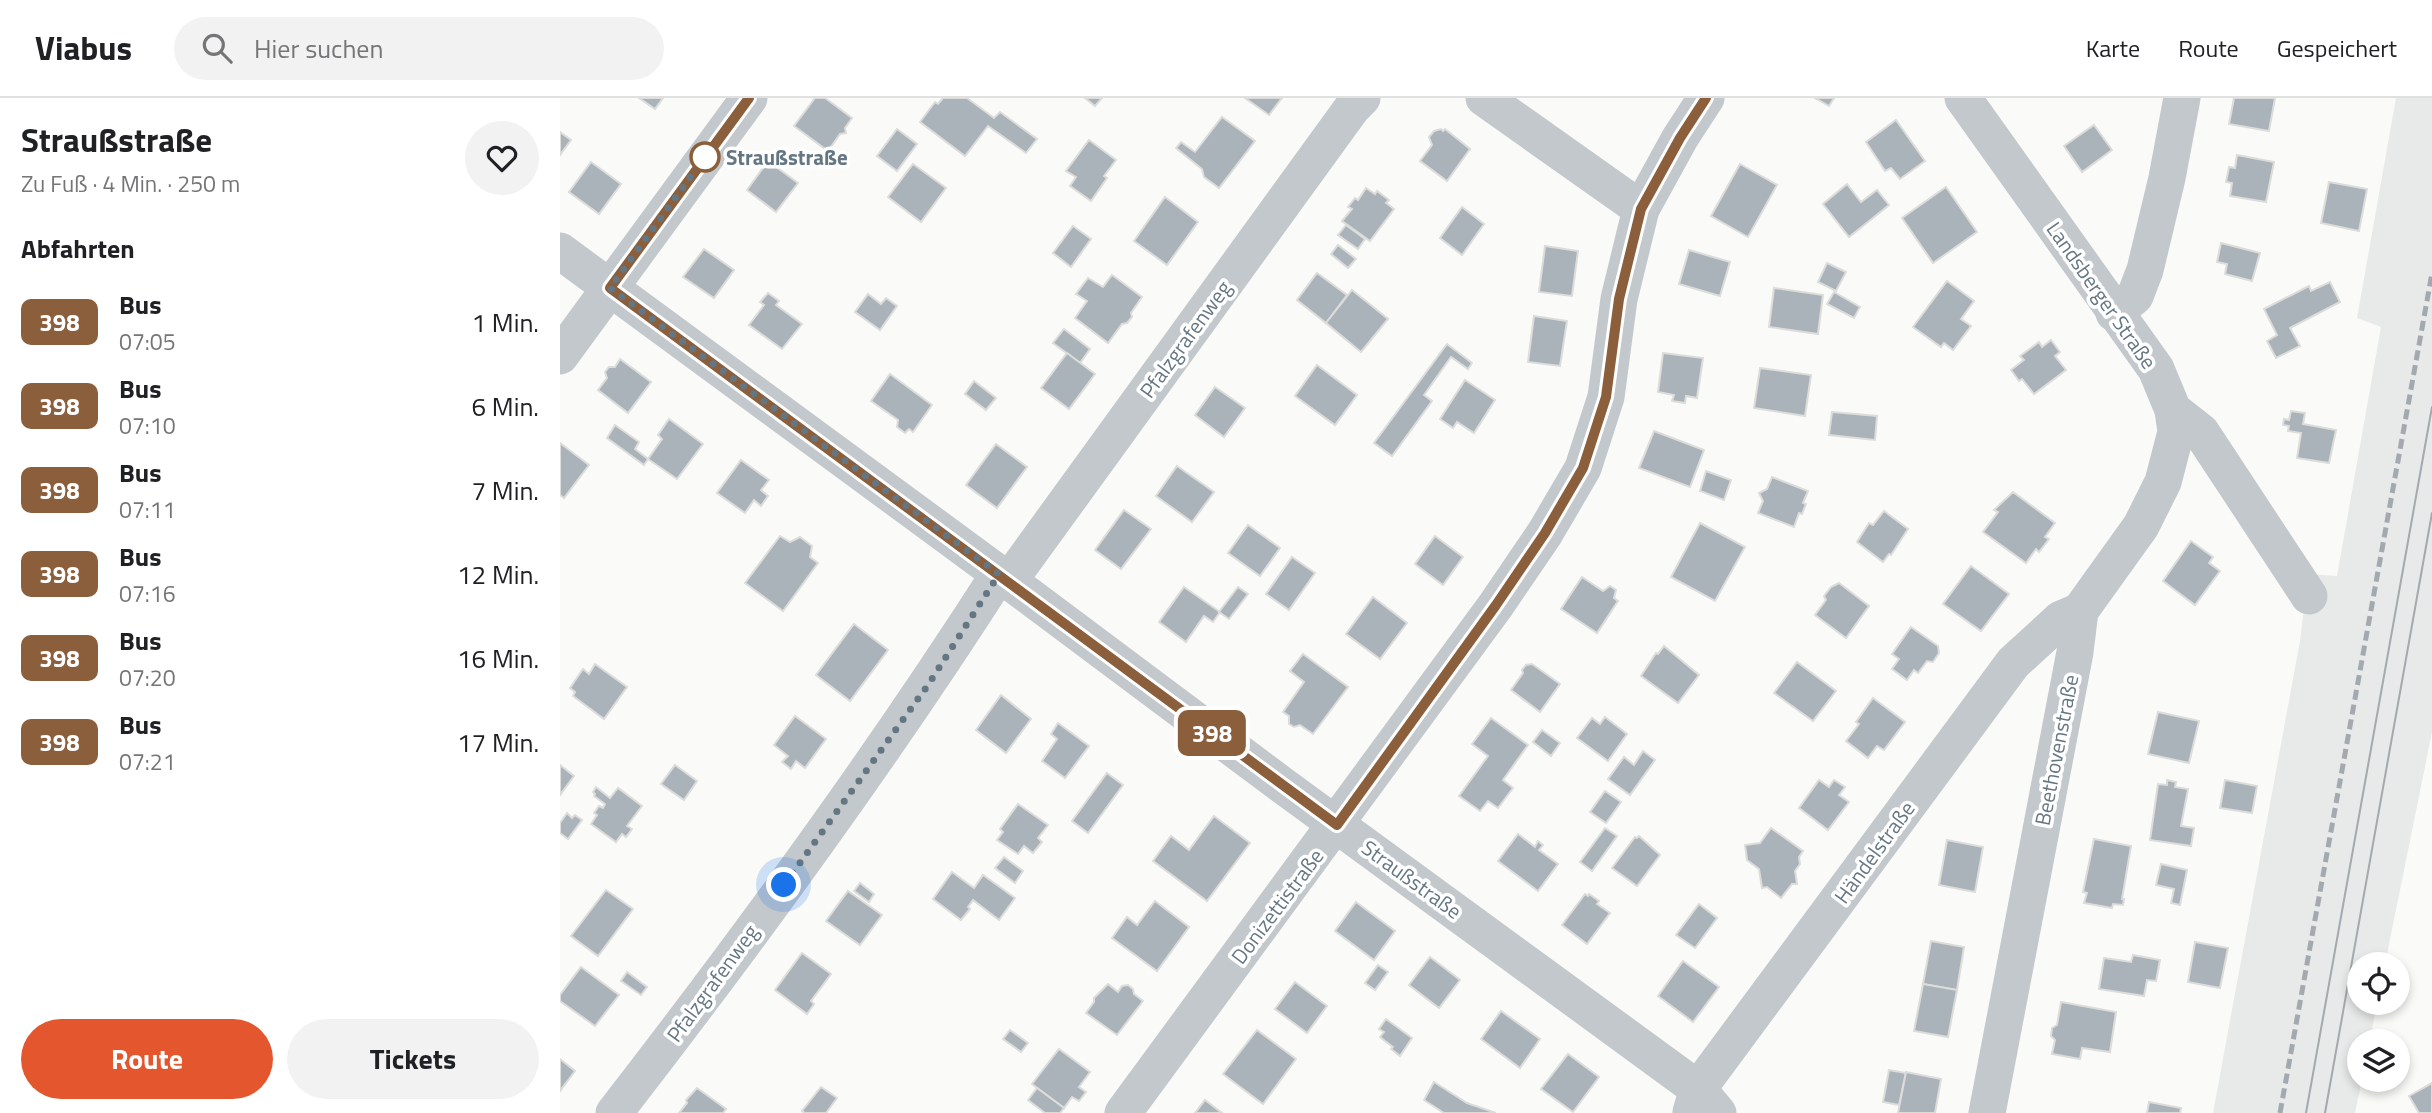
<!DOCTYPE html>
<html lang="de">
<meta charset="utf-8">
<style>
:root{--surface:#fff;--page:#f2f2f2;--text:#202124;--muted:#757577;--line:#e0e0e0;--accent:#e4572e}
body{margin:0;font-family:"Titillium Web",sans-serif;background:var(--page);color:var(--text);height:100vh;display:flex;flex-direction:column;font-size:26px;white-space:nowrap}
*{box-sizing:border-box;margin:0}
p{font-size:23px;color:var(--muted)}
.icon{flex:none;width:38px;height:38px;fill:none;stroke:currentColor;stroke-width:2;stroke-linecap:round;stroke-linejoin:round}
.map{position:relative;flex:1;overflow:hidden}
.drawer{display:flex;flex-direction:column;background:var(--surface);width:560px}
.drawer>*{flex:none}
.badge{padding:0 14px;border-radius:10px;font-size:24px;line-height:46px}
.fabs{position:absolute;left:1787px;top:854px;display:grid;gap:14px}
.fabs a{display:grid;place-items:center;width:63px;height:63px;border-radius:50%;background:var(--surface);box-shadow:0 4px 10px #0003;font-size:35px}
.you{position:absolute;width:35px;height:35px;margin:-18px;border:5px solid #fff;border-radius:50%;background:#1a73e8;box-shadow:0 0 0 10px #1a73e833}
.map>.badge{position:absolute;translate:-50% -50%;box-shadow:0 0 0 4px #fff}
h2{padding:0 21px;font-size:26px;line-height:63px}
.round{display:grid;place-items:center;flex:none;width:74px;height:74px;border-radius:37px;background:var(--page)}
.head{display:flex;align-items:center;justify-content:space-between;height:119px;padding:0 21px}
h1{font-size:33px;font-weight:700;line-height:52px}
.primary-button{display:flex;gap:14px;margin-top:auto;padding:14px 21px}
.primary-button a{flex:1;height:80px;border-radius:42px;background:var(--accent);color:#fff;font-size:28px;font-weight:700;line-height:80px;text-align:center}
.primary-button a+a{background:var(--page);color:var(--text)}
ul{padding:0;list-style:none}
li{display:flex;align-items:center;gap:21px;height:84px;padding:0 21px}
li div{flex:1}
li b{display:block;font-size:26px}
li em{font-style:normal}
li .badge{min-width:77px;font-weight:700;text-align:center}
header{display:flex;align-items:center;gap:42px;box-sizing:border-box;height:98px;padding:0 35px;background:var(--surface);border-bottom:2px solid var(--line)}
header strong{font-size:33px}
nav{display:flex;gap:38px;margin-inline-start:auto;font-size:24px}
.search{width:490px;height:63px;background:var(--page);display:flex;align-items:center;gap:18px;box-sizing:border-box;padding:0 24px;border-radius:38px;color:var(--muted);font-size:26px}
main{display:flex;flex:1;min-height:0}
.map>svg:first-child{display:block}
.built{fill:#e8e9e9}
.building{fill:#aab3b9;stroke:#dcdcda;stroke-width:2}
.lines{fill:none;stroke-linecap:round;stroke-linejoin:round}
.minor{stroke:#c3c8cc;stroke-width:37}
.tram{stroke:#a2aab0;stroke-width:2}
.rail{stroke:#a2aab0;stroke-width:5;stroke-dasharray:10 5;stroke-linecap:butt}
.line-casing{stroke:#fff;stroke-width:16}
.line{stroke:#8b5e3c;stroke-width:10}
.walk{stroke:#657683;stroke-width:7;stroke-dasharray:0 12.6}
.stop-dot{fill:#fff;stroke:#8b5e3c;stroke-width:3.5}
.labels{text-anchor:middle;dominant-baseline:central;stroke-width:7;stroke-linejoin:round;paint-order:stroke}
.stop-label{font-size:21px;font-weight:bold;fill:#657683;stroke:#fff;text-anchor:start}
.street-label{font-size:21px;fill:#657683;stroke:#fff}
</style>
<header>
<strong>Viabus</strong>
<div class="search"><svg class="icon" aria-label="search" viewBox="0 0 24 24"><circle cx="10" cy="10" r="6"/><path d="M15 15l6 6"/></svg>Hier suchen</div>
<nav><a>Karte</a><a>Route</a><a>Gespeichert</a></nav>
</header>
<main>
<section class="drawer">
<div class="head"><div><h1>Straußstraße</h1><p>Zu Fuß · 4 Min. · 250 m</p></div><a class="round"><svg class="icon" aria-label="heart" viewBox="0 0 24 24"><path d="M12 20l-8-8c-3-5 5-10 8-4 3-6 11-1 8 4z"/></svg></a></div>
<h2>Abfahrten</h2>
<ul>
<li><span class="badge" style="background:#8b5e3c;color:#fff">398</span><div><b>Bus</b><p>07:05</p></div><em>1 Min.</em></li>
<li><span class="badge" style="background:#8b5e3c;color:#fff">398</span><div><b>Bus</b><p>07:10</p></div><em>6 Min.</em></li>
<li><span class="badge" style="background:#8b5e3c;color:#fff">398</span><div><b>Bus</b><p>07:11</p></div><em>7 Min.</em></li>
<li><span class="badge" style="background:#8b5e3c;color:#fff">398</span><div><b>Bus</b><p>07:16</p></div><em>12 Min.</em></li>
<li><span class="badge" style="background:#8b5e3c;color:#fff">398</span><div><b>Bus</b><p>07:20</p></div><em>16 Min.</em></li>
<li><span class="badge" style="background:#8b5e3c;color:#fff">398</span><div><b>Bus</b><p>07:21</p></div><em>17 Min.</em></li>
</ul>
<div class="primary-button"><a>Route</a><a>Tickets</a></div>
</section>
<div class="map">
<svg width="1872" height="1015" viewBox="0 0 1872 1015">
<rect width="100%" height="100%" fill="#fafaf8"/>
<path class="built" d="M1836,0H1872V634L1825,866H1799V905H1817L1810,943H1799V982H1802L1795,1015H1653L1740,543L1748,476L1777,478L1821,229L1797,220Z"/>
<g class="building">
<path d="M79,0H103L95,11Z"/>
<path d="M255,0H265L292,20L285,30L286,35L280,36L268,53L234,28Z"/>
<path d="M383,0H407L434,20L440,14L477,41L466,55L428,28L405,58L360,24L375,4L378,6Z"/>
<path d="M525,0H542L535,8Z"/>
<path d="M685,0H722L709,17Z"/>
<path d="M1255,0H1274L1269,8Z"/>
<path d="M1674,0H1715L1709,33L1669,26Z"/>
<path d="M662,19L695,43L659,90L644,79L642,71L616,50L621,44L635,54Z"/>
<path d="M1336,22L1365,63L1340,81L1331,70L1325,73L1306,44Z"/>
<path d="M1534,27L1552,52L1522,74L1504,48Z"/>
<path d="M337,31L357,46L337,73L317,58Z"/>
<path d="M881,31L883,33L885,31L910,51L887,83L860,63L872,47L869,39L874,33Z"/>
<path d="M0,34L11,42L0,57Z"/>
<path d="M529,42L556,62L544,78L547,80L531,103L510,88L516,79L506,73Z"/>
<path d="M1677,57L1714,64L1706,104L1670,98L1672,85L1666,84L1669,69L1675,70Z"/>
<path d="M208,63L238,85L216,114L187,92Z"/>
<path d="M31,64L61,86L39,116L9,94Z"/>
<path d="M353,66L386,90L361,124L328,99Z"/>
<path d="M1180,66L1217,87L1188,139L1151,118Z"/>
<path d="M1769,84L1807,91L1799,133L1761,125Z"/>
<path d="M1287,86L1301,104L1317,92L1329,107L1289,139L1263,106Z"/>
<path d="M1386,89L1417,134L1373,165L1342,120Z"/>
<path d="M806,90L815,96L817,93L829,102L826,105L834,111L810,143L782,123L792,111L788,109L795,100L798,102Z"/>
<path d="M605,99L638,124L607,167L574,143Z"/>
<path d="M902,109L924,126L902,157L880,140Z"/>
<path d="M786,127L805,141L798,151L778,137Z"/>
<path d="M513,128L531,141L511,169L493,155Z"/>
<path d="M1661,145L1700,155L1692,183L1665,176L1667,166L1657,164Z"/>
<path d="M778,147L796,161L788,170L771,156Z"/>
<path d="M985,148L1018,153L1012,198L979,194Z"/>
<path d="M144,151L174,172L154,200L123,179Z"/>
<path d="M1129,152L1170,164L1160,198L1119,186Z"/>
<path d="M1267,165L1286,174L1276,193L1258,184Z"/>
<path d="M757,175L787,197L766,225L737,202Z"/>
<path d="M552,177L582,199L571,215L572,219L567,225L562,226L548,245L515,220L527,203L516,196L528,180L543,189Z"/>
<path d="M1387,183L1414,203L1401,221L1411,228L1393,252L1384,245L1381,249L1353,229Z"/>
<path d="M1770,184L1780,204L1730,230L1740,248L1716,260L1707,243L1717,237L1704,211L1749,188L1751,193Z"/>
<path d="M1214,190L1263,197L1258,236L1209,229Z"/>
<path d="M792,192L828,221L801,254L766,225Z"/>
<path d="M1274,194L1300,209L1294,220L1267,206Z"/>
<path d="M208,195L219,203L216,207L242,226L222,251L189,227L204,207L200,204Z"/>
<path d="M308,196L321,206L326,200L337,208L320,232L295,214Z"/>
<path d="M974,218L1007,223L1000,268L968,264Z"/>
<path d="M504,231L530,251L520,265L493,245Z"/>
<path d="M1491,242L1500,254L1495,258L1506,272L1474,296L1462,281L1459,283L1451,272L1464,262L1460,258L1479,244L1482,249Z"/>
<path d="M887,246L912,265L908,271L891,259L864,297L872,303L832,358L814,345Z"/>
<path d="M507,255L535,276L509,311L481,290Z"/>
<path d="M1103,255L1143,260L1137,300L1126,298L1125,305L1112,303L1114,297L1098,294Z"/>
<path d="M60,261L91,284L68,315L38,292L47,280L45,274L49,269H55Z"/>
<path d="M757,267L797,297L775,327L735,298Z"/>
<path d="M1200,270L1251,277L1245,318L1194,310Z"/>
<path d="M330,276L372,307L353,334L349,331L345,335L337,329L338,322L311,303Z"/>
<path d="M905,282L935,302L914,335L897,324L893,330L880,321Z"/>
<path d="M414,283L436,300L426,312L405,296Z"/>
<path d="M655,289L685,310L664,339L635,317Z"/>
<path d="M1731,313L1745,315L1743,326L1776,332L1769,365L1737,360L1741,335L1728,333L1729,328L1723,327L1724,321L1729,322Z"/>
<path d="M1272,314L1317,318L1315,342L1269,337Z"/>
<path d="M109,321L143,346L117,381L88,361L102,341L98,337Z"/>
<path d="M55,327L79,344L75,351L88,361L84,367L47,340Z"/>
<path d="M1094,333L1144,352L1130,389L1079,370Z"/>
<path d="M0,345L29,367L4,400L0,397Z"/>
<path d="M436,346L467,369L437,410L406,387Z"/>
<path d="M181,362L209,382L201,392L208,398L201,408L194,402L185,415L157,395Z"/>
<path d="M617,368L654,394L632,424L596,398Z"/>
<path d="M1146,373L1171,382L1164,402L1140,393Z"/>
<path d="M1212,379L1248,393L1243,405L1246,406L1242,416L1239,415L1234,429L1198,415L1203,403L1199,395L1207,391Z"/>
<path d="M1453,394L1495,425L1485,439L1489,441L1479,454L1476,451L1466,465L1423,434L1438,414L1434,412Z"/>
<path d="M564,412L591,431L561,471L535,452Z"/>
<path d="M1324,413L1348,431L1331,457L1329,456L1323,464L1297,444L1309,425L1313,427Z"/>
<path d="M1140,425L1185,449L1155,503L1111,479Z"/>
<path d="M688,427L720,450L700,478L668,455Z"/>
<path d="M220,438L230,444L240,439L252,448L250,459L258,465L223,513L185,485Z"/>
<path d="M875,438L903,459L883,487L855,466Z"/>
<path d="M1631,443L1653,459L1649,465L1660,473L1635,507L1603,483Z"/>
<path d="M732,459L755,475L729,512L706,496Z"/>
<path d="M1411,468L1449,496L1421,533L1383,506Z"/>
<path d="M1022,479L1043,493L1050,488L1056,492L1054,500L1058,503L1037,535L1001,511Z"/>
<path d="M1279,485L1309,508L1286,540L1255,517L1266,502L1264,498L1271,489Z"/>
<path d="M624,489L660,514L653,524L644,518L626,544L599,524Z"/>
<path d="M678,489L688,496L669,521L659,514Z"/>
<path d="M813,499L847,525L820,561L786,536Z"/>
<path d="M294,526L328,552L290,603L256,577Z"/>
<path d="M1351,529L1378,548L1379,555L1373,564L1367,563L1358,575L1354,572L1347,582L1332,571L1339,561L1332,556Z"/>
<path d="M1104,548L1139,577L1118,605L1081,578L1096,555L1098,556Z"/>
<path d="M743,556L788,589L753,636L740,627L734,629L729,626V618L723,614L744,584L730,573Z"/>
<path d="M1237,564L1276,593L1253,623L1214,595Z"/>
<path d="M35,566L67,589L44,621L13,598L15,594L10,590L23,571L29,576Z"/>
<path d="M972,566L1000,586L980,614L951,592L963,575L962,572L966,567Z"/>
<path d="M441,597L471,621L446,655L416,632Z"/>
<path d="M1313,600L1345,624L1324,652L1317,648L1308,660L1286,643L1299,626L1296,624Z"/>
<path d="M1598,614L1639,623L1629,665L1588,656Z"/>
<path d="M235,618L266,641L245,670L236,663L231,671L222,664L228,658L214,647Z"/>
<path d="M1045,619L1067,636L1048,663L1017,640L1032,620L1040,626Z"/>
<path d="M931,620L968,647L943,682L953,690L938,710L928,703L920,713L899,698L928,658L912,646Z"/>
<path d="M498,625L529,648L505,680L482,663L497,641L491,636Z"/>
<path d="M982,632L1000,645L991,658L973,644Z"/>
<path d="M1083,653L1095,662L1070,697L1048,681L1064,659L1074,667Z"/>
<path d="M0,667L14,678L0,697Z"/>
<path d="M115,667L137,683L124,702L101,686Z"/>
<path d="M547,675L563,687L528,735L512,723Z"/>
<path d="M1259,682L1269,689L1274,682L1285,689L1279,697L1289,704L1268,732L1239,710Z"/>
<path d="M1607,682L1616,684L1615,689L1628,691L1621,728L1634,730L1631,748L1590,742L1598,686L1607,687Z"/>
<path d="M1665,682L1697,688L1692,715L1660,710Z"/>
<path d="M36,689L50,700L58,690L82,708L67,728L72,731L66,739L62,736L56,744L31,726L37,717L34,715L39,708L43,710L45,706L34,698L35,696L33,694Z"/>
<path d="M1045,693L1061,704L1046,725L1030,714Z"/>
<path d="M458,706L488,727L478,740L482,744L473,755L464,748L458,756L437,742L443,734L440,731Z"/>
<path d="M7,715L12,720L15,717L22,722L8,741L0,735V725Z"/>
<path d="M654,718L690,745L647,803L593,763L611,738L629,752Z"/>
<path d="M1045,730L1057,738L1032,773L1020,764Z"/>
<path d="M1211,730L1243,753L1239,759L1240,766L1235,773L1237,786H1232L1221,800L1207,789L1202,790L1199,771L1187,762L1185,747L1200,745Z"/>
<path d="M958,736L975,749L978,743L983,747L979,752L998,766L978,793L938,763Z"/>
<path d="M1079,738L1100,757L1077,788L1052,770L1075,739L1077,740Z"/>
<path d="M1534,741L1571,748L1562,801H1564L1563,807L1553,806L1552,810L1524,805L1527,795L1523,794Z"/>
<path d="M1387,742L1423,749L1415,794L1379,787Z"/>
<path d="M444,759L463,773L455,785L435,770Z"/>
<path d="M1601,766L1627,772L1620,807L1611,805L1614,791L1596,787Z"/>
<path d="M392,774L414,790L423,777L455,800L439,822L413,802L408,809L410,811L401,822L373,801Z"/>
<path d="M300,785L314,796L309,804L294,793Z"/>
<path d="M46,792L73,811L38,858L11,838Z"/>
<path d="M288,793L322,817L300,847L266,823Z"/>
<path d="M1025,796L1028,798L1029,796L1039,803L1037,806L1050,815L1027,846L1002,827Z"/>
<path d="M595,803L629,829L597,873L552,840L567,819L577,827Z"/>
<path d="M796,804L835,833L814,862L775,833Z"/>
<path d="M1139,806L1157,820L1135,850L1116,837Z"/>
<path d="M1371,843L1404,849L1397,892L1363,886Z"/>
<path d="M1635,844L1668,850L1660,890L1628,884Z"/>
<path d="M242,855L271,876L251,903L254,906L247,916L215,892Z"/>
<path d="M1573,857L1600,862L1596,883L1587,882L1584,898L1539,891L1544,860L1571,864Z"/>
<path d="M870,859L900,882L879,910L849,887Z"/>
<path d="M1123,863L1159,889L1133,924L1098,898Z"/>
<path d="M818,867L828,874L815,892L805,885Z"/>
<path d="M21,869L59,897L35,928L0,903V897Z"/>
<path d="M67,874L87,889L81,897L61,883Z"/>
<path d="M735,884L767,908L747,935L715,911Z"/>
<path d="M548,886L558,894L562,888L568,887L573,891L574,896L583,903L557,937L526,915L534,904V900Z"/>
<path d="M1363,886L1397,892L1388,939L1354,933Z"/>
<path d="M1501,904L1556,914L1550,954L1522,950L1520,961L1492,956L1495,942L1491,938L1492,930L1497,927Z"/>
<path d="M941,913L980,941L960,970L921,941Z"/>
<path d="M826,921L852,940L840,958L831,951L833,949L820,939L824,934L819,931Z"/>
<path d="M450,932L468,945L461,954L443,941Z"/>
<path d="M697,932L736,961L703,1006L663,976Z"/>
<path d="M499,951L530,974L519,989L526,994L519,1003L512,999L504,1010L472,986Z"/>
<path d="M1008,956L1039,979L1013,1014L981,991Z"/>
<path d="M0,961L15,973L0,993Z"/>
<path d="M1329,972L1346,975L1339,1007L1323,1004Z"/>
<path d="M1346,974L1381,981L1375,1015H1338Z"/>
<path d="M874,984L907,1005L936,1015H884L864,1002Z"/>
<path d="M1872,985V1015H1859L1849,998Z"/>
<path d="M261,989L277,1000L266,1015H245L242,1013Z"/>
<path d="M137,990L166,1011L163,1015H119L127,1005L126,1002Z"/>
<path d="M477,990L504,1010L500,1015H485L468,1002Z"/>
<path d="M645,1002L662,1015H635Z"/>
<path d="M1589,1004L1621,1010L1620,1015H1587Z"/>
</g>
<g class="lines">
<g class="minor">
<path d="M924,0L1081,111"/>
<path d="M1403,0L1596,271L1613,312L1641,334L1749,498"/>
<path d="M0,153L449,483L722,687L1138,991L1158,1015"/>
<path d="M1554,215L1575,198L1585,172L1607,80L1622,0"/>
<path d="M0,258L189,0"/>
<path d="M449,483L792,10L802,0"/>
<path d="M1131,1014L1138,991L1453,565L1501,521L1520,513"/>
<path d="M54,1015C189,841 320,662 439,476"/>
<path d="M563,1015L936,507L985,435L1023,370L1046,299L1059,201L1081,111L1120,40L1146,0"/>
<path d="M1427,1015L1515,554L1520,513L1581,428L1603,384L1616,334L1613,312"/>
</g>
<g class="tram">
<path d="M1746,1015L1872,309"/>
<path d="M1765,1015L1872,415"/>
</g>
<path class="rail" d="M1720,1015L1872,175"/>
</g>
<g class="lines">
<g class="line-casing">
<path id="line" d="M189,0L50,190L777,727L936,507L985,435L1023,370L1046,299L1059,201L1081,111L1120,40L1146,0"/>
</g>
<use href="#line" class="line"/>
<path class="walk" d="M145,59L50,190L439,476L368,587L224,787"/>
</g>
<circle class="stop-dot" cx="145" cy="59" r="14"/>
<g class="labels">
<g class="stop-label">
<text x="166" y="59">Straußstraße</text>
</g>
<g class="street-label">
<text transform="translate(1542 197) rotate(55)">Landsberger Straße</text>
<text transform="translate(625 241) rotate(-54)">Pfalzgrafenweg</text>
<text transform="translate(1496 652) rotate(-79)">Beethovenstraße</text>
<text transform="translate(1314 754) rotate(-54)">Händelstraße</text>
<text transform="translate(852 781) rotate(36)">Straußstraße</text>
<text transform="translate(717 808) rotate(-53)">Donizettistraße</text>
<text transform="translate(152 885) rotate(-54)">Pfalzgrafenweg</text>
</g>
</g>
</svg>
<div class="fabs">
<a><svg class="icon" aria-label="locate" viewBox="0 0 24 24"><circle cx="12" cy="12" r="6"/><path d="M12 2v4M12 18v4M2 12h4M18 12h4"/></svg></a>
<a><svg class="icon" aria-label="layers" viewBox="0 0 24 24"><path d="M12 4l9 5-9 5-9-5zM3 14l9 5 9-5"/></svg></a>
</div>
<div class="you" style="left:224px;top:787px"></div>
<b class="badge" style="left:652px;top:635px;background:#8b5e3c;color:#fff">398</b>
</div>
</main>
